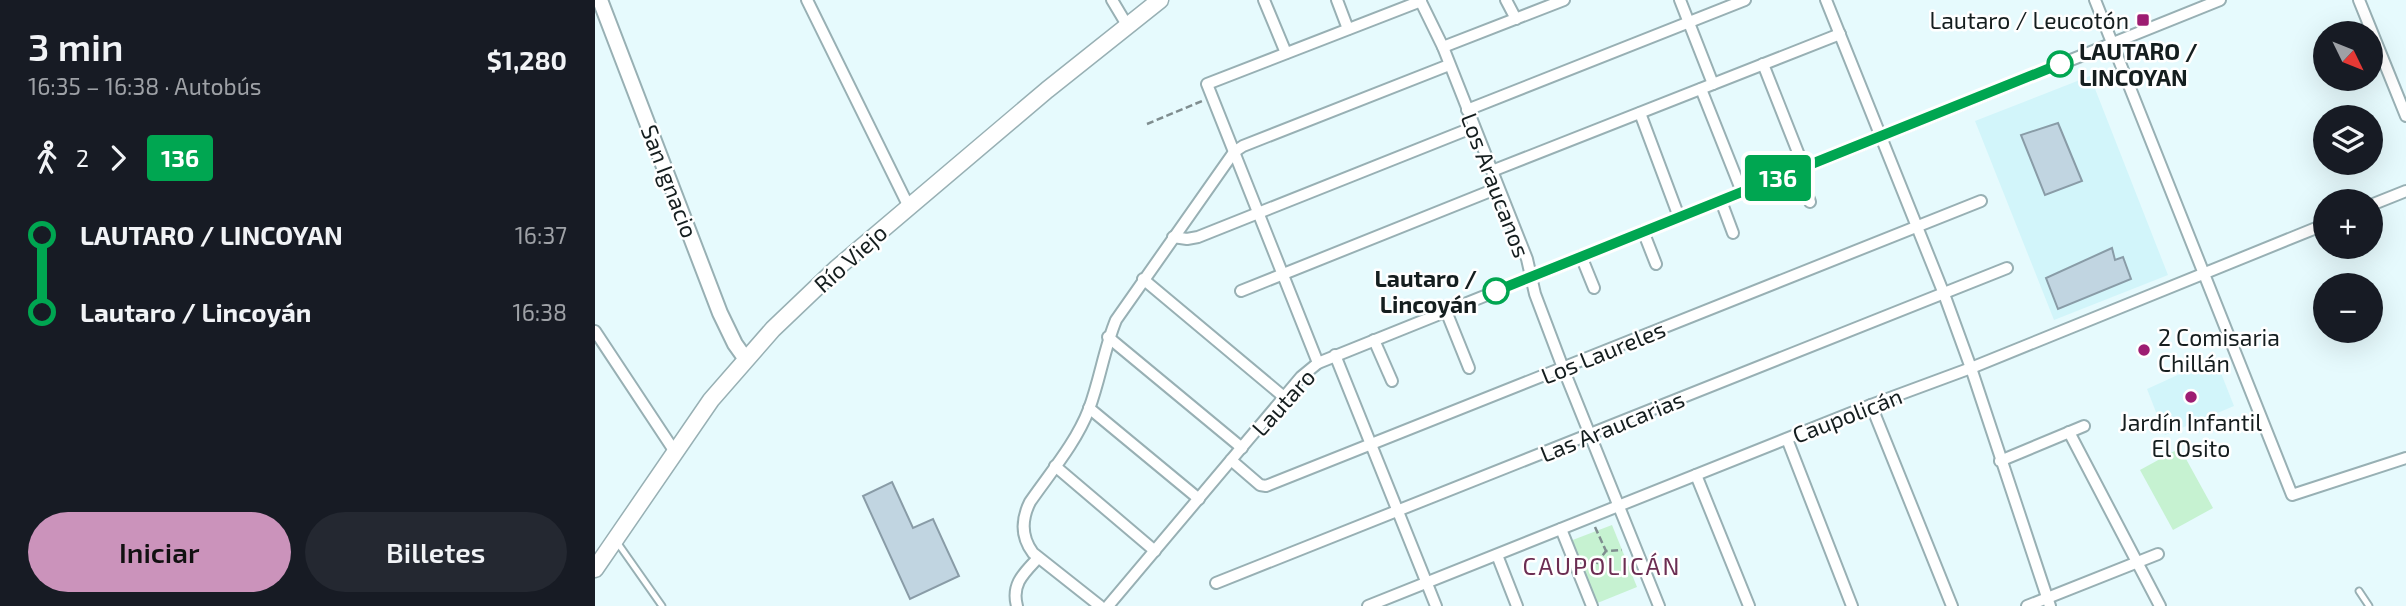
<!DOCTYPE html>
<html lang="es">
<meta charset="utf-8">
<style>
:root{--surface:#171b24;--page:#242831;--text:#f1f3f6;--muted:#9ea1a6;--accent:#cb93bb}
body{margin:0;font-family:"Exo 2",sans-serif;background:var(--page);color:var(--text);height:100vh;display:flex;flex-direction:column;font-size:26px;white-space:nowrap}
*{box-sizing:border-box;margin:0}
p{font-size:23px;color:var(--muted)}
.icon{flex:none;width:38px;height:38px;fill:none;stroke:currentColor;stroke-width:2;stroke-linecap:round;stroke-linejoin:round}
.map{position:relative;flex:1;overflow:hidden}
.drawer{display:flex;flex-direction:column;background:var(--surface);width:595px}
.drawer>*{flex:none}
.badge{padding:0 14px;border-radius:5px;font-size:24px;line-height:46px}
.needle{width:46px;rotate:133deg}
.buttons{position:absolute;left:1718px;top:21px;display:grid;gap:14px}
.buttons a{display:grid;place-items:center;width:70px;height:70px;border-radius:50%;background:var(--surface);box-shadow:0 7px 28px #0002;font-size:35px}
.map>.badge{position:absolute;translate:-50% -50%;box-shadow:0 0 0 4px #fff}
.legs{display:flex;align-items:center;gap:10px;height:77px;padding:0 28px;font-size:23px}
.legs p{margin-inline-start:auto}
.head{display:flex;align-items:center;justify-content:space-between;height:119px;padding:0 28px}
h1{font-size:38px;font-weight:600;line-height:52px}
.primary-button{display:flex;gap:14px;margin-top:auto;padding:14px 28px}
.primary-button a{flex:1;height:80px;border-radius:42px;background:var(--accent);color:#111;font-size:28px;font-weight:600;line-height:80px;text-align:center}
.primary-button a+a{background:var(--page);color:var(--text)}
ul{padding:0 28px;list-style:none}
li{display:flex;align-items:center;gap:24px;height:77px;font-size:26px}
li i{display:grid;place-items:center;width:10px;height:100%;margin:0 9px;background:currentColor}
li i::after{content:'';width:18px;height:18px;margin:-9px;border:5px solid;border-radius:50%;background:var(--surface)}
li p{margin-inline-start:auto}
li:first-child i{background:linear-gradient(#0000 50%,currentColor 0)}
li:last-child i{background:linear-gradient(currentColor 50%,#0000 0)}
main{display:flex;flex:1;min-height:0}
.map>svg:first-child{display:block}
.built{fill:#d2f5fa}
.green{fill:#c6f2d1}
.building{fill:#c1d5e1;stroke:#899ca7;stroke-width:2}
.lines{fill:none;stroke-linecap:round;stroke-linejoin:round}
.service-casing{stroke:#98b0b4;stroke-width:9}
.minor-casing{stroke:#98b0b4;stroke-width:14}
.tertiary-casing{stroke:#98b0b4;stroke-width:18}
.secondary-casing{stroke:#98b0b4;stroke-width:19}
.path{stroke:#7f8d8f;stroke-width:2.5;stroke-dasharray:7 3.5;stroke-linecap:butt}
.service{stroke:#fff;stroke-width:5}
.minor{stroke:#fff;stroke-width:10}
.tertiary{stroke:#fff;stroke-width:14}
.secondary{stroke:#fff;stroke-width:16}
.line-1-casing{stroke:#fff;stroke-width:16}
.line-1{stroke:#00a651;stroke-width:10}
.poi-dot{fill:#9d1d72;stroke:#fff;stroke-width:2.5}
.stop-1-dot{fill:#fff;stroke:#00a651;stroke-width:3.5}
.labels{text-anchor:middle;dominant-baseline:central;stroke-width:5;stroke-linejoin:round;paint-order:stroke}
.poi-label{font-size:23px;fill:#151e1f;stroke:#fff;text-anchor:end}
.stop-label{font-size:23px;font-weight:bold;fill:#151e1f;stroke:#fff;text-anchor:start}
.street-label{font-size:23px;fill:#151e1f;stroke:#fff}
.neighbourhood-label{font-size:24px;letter-spacing:2px;fill:#6c2e53;stroke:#fff}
</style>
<main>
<section class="drawer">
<div class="head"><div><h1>3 min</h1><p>16:35 – 16:38 · Autobús</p></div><b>$1,280</b></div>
<div class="legs"><svg class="icon" aria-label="walk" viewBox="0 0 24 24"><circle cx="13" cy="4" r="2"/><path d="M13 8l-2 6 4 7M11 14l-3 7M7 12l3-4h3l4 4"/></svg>2<svg class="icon" aria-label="forward" viewBox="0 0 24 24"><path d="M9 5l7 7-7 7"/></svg><b class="badge" style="background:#00a651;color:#fff">136</b></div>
<ul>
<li><i style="color:#00a651"></i><b>LAUTARO / LINCOYAN</b><p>16:37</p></li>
<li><i style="color:#00a651"></i><b>Lautaro / Lincoyán</b><p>16:38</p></li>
</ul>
<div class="primary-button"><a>Iniciar</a><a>Billetes</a></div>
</section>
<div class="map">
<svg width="1811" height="606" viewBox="0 0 1811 606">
<rect width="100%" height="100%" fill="#e6fafd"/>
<g class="built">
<path d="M1495,76L1573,275L1459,320L1380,121Z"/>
<path d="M1620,358L1639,406L1570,435L1552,389Z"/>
</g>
<g class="green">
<path d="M1585,448L1618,508L1578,530L1545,470Z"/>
<path d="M1017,525L1042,587L1000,604L975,541Z"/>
</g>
<g class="building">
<path d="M1463,123L1487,181L1450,195L1426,135Z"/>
<path d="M1517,248L1520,260L1528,257L1536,279L1463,309L1451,278Z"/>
<path d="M297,482L318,528L338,519L364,576L315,599L268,496Z"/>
</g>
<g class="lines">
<g class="service-casing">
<g id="service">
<path d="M22,542L67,606"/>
<path d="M1764,591L1774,606"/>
</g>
</g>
<g class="minor-casing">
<g id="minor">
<path d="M212,0L314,207"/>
<path d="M517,0L532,25"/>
<path d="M669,0L691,53"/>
<path d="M742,0L753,29"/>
<path d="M825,0L848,47L932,259L940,294L968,368L1064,606"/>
<path d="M911,0L921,19"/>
<path d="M1085,0L1118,84"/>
<path d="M1231,0L1349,294L1376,368L1455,606"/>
<path d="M1500,0L1697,495L1811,458"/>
<path d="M1764,0L1811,116"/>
<path d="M848,47L969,0"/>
<path d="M1168,64L1204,155L1208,183L1215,202"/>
<path d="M1106,89L1147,192"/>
<path d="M872,110L1150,0"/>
<path d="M1045,113L1084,217"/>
<path d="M897,171L1245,34"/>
<path d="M1126,201L1138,233"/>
<path d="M1776,205L1811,191"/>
<path d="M1048,231L1061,264"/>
<path d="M578,237L592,239L603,237L879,127"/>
<path d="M986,256L999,288"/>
<path d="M548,279L689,397"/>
<path d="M646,291L903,188"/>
<path d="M851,311L874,368"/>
<path d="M0,331L80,452"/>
<path d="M513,337L647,448"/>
<path d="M779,340L797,381"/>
<path d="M740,355L841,606"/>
<path d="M723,363L612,84L826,1"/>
<path d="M1276,405L1357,606"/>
<path d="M494,408L604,499"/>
<path d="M1474,432L1565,606"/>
<path d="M1192,439L1257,606"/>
<path d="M636,460L665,485L671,486L1386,201"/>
<path d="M1405,461L1489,426"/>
<path d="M460,466L560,551"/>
<path d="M1101,475L1154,606"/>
<path d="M966,529L997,606"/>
<path d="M902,555L922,606"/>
<path d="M621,583L1412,268"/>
<path d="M422,606C416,584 429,573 443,558"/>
<path d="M505,606L438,553C426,537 426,520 435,502C455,473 481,443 494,409C505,380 509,349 521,320L639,152L648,146L854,65"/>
<path d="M513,606L706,377L723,363L1625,0"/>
<path d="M773,606L1276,405L1376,368L1731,224"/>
<path d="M1432,606L1563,554"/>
</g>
</g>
<g class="tertiary-casing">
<path id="tertiary" d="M5,0L125,313L140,344L150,358"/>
</g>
<g class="secondary-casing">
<path id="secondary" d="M0,569L116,400L178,329L242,268L452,90L565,0"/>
</g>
<g class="path">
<path d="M552,124L607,101"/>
<path d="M1000,527L1011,551"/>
<path d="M995,572L1011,551L1027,550"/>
</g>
<use href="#service" class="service"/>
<use href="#minor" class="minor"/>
<use href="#tertiary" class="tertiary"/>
<use href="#secondary" class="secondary"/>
</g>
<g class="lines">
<g class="line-1-casing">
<path id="line-1" d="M901,291L1465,64"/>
</g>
<use href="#line-1" class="line-1"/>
</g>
<g class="poi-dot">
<rect x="1541" y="13" width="14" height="14" rx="3.5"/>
<circle cx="1549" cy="350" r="7"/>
<circle cx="1596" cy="397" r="7"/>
</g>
<g class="stop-1-dot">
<circle cx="1465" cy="64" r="12"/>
<circle cx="901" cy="291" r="12"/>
</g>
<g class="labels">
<g class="poi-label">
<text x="1534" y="20">Lautaro / Leucotón</text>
<text x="1563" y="337" text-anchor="start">2 Comisaria<tspan x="1563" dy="26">Chillán</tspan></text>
<text x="1596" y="422" text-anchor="middle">Jardín Infantil<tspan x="1596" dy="26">El Osito</tspan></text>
</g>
<g class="stop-label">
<text x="1484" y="51">LAUTARO /<tspan x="1484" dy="26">LINCOYAN</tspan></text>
<text x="882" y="278" text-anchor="end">Lautaro /<tspan x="882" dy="26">Lincoyán</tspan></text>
</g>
<g class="street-label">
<text transform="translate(75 181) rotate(69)">San Ignacio</text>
<text transform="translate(901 185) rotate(69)">Los Araucanos</text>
<text transform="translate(255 258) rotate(-42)">Río Viejo</text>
<text transform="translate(1008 352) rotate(-22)">Los Laureles</text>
<text transform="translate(688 402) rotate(-48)">Lautaro</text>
<text transform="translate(1252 415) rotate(-21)">Caupolicán</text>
<text transform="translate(1017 426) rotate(-22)">Las Araucarias</text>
</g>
<g class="neighbourhood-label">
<text x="1007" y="565">CAUPOLICÁN</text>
</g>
</g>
</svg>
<div class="buttons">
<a><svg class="needle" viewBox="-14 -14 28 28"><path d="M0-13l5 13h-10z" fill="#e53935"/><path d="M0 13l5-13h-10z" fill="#9ea1a6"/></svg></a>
<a><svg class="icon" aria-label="layers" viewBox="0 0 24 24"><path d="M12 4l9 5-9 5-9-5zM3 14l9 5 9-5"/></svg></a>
<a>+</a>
<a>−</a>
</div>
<b class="badge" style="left:1183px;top:178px;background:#00a651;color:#fff">136</b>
</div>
</main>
